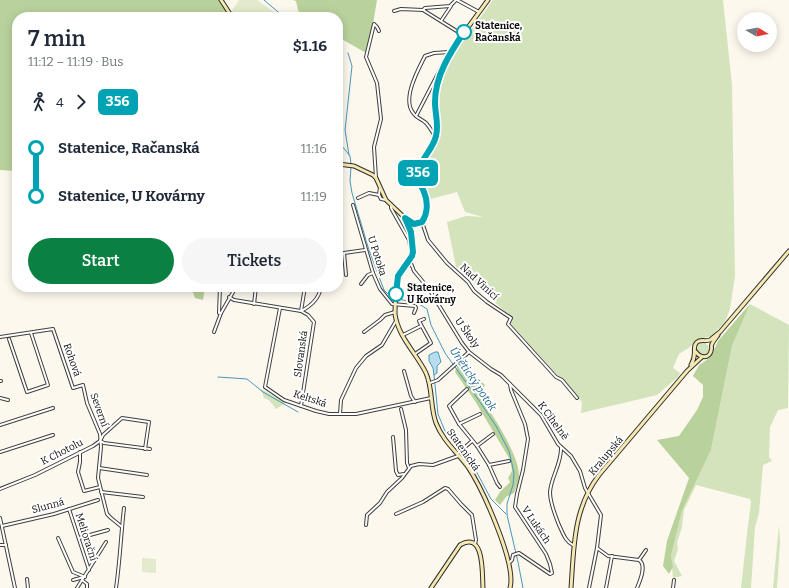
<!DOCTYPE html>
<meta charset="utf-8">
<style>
:root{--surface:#fff;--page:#f6f6f7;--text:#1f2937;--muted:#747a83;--accent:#0b8043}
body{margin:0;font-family:Bitter,serif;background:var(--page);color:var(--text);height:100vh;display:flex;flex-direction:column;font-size:15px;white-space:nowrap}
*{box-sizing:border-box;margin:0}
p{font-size:13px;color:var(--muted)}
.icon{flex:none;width:22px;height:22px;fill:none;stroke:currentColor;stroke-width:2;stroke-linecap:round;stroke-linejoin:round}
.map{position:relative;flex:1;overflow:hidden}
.drawer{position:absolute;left:12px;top:12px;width:331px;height:280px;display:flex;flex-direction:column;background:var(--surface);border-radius:16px;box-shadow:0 2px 10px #0003}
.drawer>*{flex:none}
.badge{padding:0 8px;border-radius:6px;font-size:14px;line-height:26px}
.needle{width:26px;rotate:99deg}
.buttons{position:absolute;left:737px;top:12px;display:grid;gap:8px}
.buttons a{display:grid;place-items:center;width:40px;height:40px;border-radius:50%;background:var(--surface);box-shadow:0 2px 10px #0003;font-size:20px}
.map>.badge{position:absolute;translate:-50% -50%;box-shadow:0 0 0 2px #fff}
.legs{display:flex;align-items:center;gap:6px;height:44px;padding:0 16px;font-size:13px}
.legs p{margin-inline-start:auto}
.overview{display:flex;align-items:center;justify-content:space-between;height:68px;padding:0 16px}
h1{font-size:22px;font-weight:600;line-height:30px}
.primary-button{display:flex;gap:8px;margin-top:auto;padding:8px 16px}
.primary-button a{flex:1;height:46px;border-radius:24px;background:var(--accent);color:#fff;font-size:16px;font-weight:600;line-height:46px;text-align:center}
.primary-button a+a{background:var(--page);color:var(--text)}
ul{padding:0 16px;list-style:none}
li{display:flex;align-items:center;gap:14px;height:48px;font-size:15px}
li i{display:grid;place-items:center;width:6px;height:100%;margin:0 5px;background:currentColor}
li i::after{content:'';width:10px;height:10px;margin:-5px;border:3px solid;border-radius:50%;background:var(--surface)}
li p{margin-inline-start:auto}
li:first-child i{background:linear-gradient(#0000 50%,currentColor 0)}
li:last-child i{background:linear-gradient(currentColor 50%,#0000 0)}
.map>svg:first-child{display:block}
.green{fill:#d3e3bb}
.forest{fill:#b9d29c}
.pitch{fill:#e3ebcc}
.water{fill:#b8deee;stroke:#4897bc}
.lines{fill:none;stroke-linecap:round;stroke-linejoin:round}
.stream{stroke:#4897bc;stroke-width:1}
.street-casing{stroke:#3f3f3f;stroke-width:4}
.secondary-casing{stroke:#2e2e2e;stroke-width:5}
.street{stroke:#fff;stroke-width:2}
.secondary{stroke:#f5e8b0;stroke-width:3}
.line-1-casing{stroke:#fff;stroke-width:9}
.line-1{stroke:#00a3b4;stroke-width:6}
.stop-1-dot{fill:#fff;stroke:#00a3b4;stroke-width:2}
.labels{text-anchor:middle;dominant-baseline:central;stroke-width:4;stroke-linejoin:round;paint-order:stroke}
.stop-label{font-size:10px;font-weight:bold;fill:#0c0c0c;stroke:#fff;text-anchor:start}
.street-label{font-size:10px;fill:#0c0c0c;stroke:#fff}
.water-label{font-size:11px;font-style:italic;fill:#25698e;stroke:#fff}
</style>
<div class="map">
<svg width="789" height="588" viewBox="0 0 789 588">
<rect width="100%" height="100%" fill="#fdf8ed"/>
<g class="green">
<path d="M493,0H723L732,85L735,276L730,309L725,322L711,336L695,341L690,347L679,354L673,368L680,373L678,377L657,395L581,413L582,402L510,323V316L456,267L447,222L466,216L483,217L465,212L457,192L431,199L422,177L439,135V91L451,57Z"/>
<path d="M750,304L789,325L788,408L778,410L770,427L769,457L772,461L763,465L759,513L755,527L751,588H741L747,534L751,502L750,499L696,485L684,510L682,527L677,543L678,549L674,561L682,576L673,578L671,556L682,511L711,450L732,346Z"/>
<circle cx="703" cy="349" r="6"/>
<path d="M261,389L286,403L276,409L269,400L264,398Z"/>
<path d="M779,525L780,542L777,588H773Z"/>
</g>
<g class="forest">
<path d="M0,0H219L232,17H17V171L0,170Z"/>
<path d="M293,0H377L368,54L338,37V17H303L298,10L296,1Z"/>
<path d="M191,287H205L203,300L195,298Z"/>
<path d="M750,304L732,346L711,450L682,511L671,556L673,567L669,574L663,566L667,541L689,478L657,440L679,436L697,410L703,397V385L693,376L699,365L711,357L718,341Z"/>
<path d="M461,361L462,363L464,362L471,371L485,385L479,393C491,414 519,453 519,476C519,481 516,488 514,493L506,497L500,505L495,500L500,492L510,482L508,478L512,471L511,464L512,463L475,401L455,372L457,366Z"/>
</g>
<g class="pitch">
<path d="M239,0H257L277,14L275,17H238L231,12Z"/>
<path d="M142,558L156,559V573L142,572Z"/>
</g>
<path class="water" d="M435,352H438L441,362L437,366V373L434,375L433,368L429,361V355Z"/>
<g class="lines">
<g class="stream">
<path d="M264,0L284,17"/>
<path d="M348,53L352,66L345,130L349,155"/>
<path d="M338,141L350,156L351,164"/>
<path d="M351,167L350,181L352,193L369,250L384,290L391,297L419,304L427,309L431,325L445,353L480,402L496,426L509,451L514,473L513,485L507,504V515L518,562L523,588"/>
<path d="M434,375L438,414L445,431L475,469L491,499L506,514"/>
<path d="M218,377L247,379L263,392L298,412"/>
</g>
<g class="street-casing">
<g id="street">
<path d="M457,0L479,12"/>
<path d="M423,10L463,35"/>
<path d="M394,11L401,9L423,10L425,8L450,6L456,0"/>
<path d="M441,21L451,6"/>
<path d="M416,116L443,64"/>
<path d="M435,136C432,132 430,127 426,123C423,120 417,118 414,114C401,100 418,70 425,56L434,53L450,52"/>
<path d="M376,178L374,147L381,119L377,83L366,57L374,24L377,27L379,31"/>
<path d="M380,187L379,195L381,199L386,200"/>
<path d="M358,198L369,193L379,195"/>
<path d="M353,205L373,273L380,289L392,304L415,306L416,308L414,313"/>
<path d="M391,205V208L409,240L412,255"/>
<path d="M422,222L428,240L447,263L468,282L474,291L487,302L511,318L508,324L556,377L562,380L577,398"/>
<path d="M410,261L414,271L429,289L462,343L469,352L491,369L501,375L541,415L558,444L571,456L580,471L585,488L601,515L597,548L589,588"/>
<path d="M346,275L344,253L365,250"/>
<path d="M361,284L368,275L373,273"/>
<path d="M220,287L219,313H221"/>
<path d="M229,297L234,300L301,311C311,306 319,299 321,287"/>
<path d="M254,304L256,287"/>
<path d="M280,308L265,387L284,400L316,411L329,414H356L431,398"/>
<path d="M214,332L221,313L236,287"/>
<path d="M364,332L380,320L385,315L395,312"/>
<path d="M403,335L421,326"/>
<path d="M0,337L53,329L73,388L83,385L87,403L100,434L101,447L98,478L107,514L111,518L122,527"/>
<path d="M9,339L27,392L48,385L31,333"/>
<path d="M415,354L431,343L419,321L424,319"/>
<path d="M404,371L411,396L415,402"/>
<path d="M0,381H1"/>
<path d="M430,383L438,380L469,352"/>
<path d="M467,389L449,406L459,424L477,446L489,465L497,483L500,487"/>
<path d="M0,398L8,400"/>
<path d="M301,406L314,322L308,315L301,311L305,287"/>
<path d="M401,409L406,430L407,463L409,468"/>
<path d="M340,414L341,400L356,368L366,356L382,345L396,321"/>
<path d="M459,424L480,414"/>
<path d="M0,425L53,408"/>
<path d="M393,437L396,471L398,475L404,474"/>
<path d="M100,441L104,443L150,449"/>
<path d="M477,446L493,434"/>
<path d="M561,447C562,463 551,477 550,492C550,503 555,515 559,525C563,533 565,541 573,545"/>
<path d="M0,452L53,435"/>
<path d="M80,452V462L78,472L84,491L100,487"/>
<path d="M457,454L472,441"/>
<path d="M489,465L509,461"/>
<path d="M99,468L147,475"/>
<path d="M0,489L35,475L93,446L100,441L103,435L122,418L149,422L145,449"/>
<path d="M101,492L143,497"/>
<path d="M69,509L89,570"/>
<path d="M396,514L423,502L445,488L448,489L461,504L472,515L476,540L475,544"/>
<path d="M0,518L15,588"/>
<path d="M366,525L367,515L380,503L387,492L402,478L411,466L419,464L433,465L458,456"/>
<path d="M2,526L54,514L98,500"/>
<path d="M58,538L73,572L85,577"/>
<path d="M79,538L108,530"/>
<path d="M0,545H6"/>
<path d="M597,548L608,556L639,560C647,565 640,581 637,588"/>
<path d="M639,560L646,550"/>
<path d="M509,563L512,560L513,555L519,553L550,574L552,573L550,564L546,554L515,507L517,494L523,470L528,439L525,424L511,390L510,384"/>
<path d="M27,579L28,588"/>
<path d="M73,580L84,577"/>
<path d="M82,580L87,584V588"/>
<path d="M77,588L106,542"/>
<path d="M116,588C120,561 121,534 124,508"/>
<path d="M606,588L612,556"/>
<path d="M673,588L674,580"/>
</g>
</g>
<g class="secondary-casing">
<g id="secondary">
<path d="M221,0L232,17"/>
<path d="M338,164L354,166L373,175L376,178L386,200L405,218L414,224"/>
<path d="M405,218C410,228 417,244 412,256C409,263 402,268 398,275C396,280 395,308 395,314C398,337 417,354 426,373C433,389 430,407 436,423C443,441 457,452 468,467C482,488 517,564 510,588"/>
<path d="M414,224L422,222C428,213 428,201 424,192C422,186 417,182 417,175C419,160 433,150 436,136C439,125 435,114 435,102C435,85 442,67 450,52L488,0"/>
<path d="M696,352C700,358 709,359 711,351C713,345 710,349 712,344C713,341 716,338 718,335"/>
<path d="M691,365C697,355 693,352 695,345C698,338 704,342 710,340C713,338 717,334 720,332L789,251"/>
<path d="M431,588L460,545C485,530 482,575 483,588"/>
<path d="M571,588C574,547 573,509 599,475L687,371L702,357"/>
</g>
</g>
<use href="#street" class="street"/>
<use href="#secondary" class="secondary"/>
</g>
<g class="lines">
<g class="line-1-casing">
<path id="line-1" d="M396,294L398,276L412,256L413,252L411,232L405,218L414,224L422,222C428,213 428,201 424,192C422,186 417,182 417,175C419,160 433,150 436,136C439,125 435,114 435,102C435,76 450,53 464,32"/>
</g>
<use href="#line-1" class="line-1"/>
</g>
<g class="stop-1-dot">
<circle cx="464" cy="32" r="7"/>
<circle cx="396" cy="294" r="7"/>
</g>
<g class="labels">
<g class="stop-label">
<text x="475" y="26">Statenice,<tspan x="475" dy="12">Račanská</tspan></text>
<text x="407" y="288">Statenice,<tspan x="407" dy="12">U Kovárny</tspan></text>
</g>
<g class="street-label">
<text transform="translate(377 256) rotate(72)">U Potoka</text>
<text transform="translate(479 282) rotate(43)">Nad Vinicí</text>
<text transform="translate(467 333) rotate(55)">U Školy</text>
<text transform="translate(301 354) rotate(-82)">Slovanská</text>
<text transform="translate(72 360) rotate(71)">Rohová</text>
<text transform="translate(310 399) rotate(18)">Keltská</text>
<text transform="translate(99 410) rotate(70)">Severní</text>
<text transform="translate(553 421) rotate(54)">K Cihelně</text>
<text transform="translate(463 450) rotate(55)">Statenická</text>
<text transform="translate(62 452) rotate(-27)">K Chotolu</text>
<text transform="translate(606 456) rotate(-50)">Kralupská</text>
<text transform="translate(48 506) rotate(-15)">Slunná</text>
<text transform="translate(536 525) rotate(56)">V Lukách</text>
<text transform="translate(86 537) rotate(72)">Meliorační</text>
</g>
<g class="water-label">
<text transform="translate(473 379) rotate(56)">Únětický potok</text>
</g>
</g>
</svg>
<div class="buttons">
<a><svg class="needle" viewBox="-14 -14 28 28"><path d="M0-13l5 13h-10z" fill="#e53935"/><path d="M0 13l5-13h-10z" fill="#747a83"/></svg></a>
</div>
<b class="badge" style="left:418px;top:173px;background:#00a3b4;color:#fff">356</b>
<section class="drawer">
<div class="overview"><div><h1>7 min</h1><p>11:12 – 11:19 · Bus</p></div><b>$1.16</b></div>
<div class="legs"><svg class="icon" aria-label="walk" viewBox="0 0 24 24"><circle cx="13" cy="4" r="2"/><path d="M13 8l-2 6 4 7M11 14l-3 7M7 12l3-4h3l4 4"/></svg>4<svg class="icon" aria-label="forward" viewBox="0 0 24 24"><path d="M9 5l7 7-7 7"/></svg><b class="badge" style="background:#00a3b4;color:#fff">356</b></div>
<ul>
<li><i style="color:#00a3b4"></i><b>Statenice, Račanská</b><p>11:16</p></li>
<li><i style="color:#00a3b4"></i><b>Statenice, U Kovárny</b><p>11:19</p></li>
</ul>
<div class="primary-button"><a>Start</a><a>Tickets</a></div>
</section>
</div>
